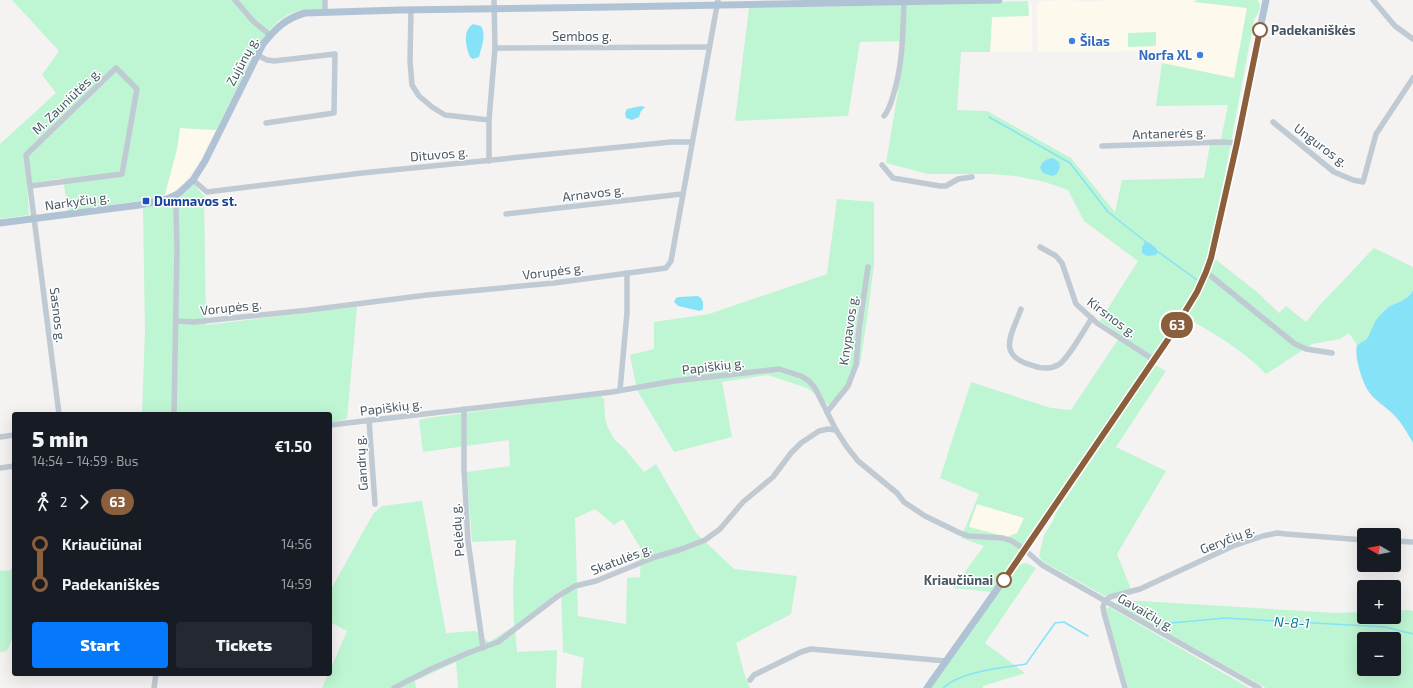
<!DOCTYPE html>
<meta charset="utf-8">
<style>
:root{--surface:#171b24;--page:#242831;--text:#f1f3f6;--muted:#9ea1a6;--accent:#0578fc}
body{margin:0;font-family:"Exo 2",sans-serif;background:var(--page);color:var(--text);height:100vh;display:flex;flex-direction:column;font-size:15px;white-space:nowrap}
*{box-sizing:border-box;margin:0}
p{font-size:13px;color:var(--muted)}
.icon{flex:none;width:22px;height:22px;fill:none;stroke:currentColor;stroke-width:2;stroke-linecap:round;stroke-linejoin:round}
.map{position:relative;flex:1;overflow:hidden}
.drawer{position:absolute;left:12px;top:412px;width:320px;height:264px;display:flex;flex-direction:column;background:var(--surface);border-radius:4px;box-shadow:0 4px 16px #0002}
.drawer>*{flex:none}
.badge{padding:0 8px;border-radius:13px;font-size:14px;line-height:26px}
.needle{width:26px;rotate:279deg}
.buttons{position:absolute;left:1357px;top:528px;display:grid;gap:8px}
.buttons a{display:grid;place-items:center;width:44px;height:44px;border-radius:4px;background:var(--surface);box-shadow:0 4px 16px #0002;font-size:20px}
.map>.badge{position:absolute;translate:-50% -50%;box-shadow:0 0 0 2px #fff}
.legs{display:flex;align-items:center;gap:6px;height:44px;padding:0 20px;font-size:13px}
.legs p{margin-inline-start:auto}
.headline{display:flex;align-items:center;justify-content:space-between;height:68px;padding:0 20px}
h1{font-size:22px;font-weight:800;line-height:30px}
.action{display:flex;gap:8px;margin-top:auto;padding:8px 20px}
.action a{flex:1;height:46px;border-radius:4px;background:var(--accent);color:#fff;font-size:16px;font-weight:800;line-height:46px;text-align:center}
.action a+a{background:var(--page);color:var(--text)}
ul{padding:0 20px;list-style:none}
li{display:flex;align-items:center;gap:14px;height:40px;font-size:15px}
li i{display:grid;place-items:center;width:6px;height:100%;margin:0 5px;background:currentColor}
li i::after{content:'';width:10px;height:10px;margin:-5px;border:3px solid;border-radius:50%;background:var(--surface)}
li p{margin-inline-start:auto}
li:first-child i{background:linear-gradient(#0000 50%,currentColor 0)}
li:last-child i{background:linear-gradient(currentColor 50%,#0000 0)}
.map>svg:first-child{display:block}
.commercial{fill:#fef9ed}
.green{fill:#bef5d2;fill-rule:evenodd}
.water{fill:#86e3f7}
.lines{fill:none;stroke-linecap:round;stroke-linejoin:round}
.stream{stroke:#86e3f7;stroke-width:1.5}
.minor{stroke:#bfcad3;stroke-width:5.5}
.major{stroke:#b0c3d4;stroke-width:7}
.line-1-casing{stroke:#fff;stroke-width:9}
.line-1{stroke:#8b5e3c;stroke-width:6}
.stop-1-dot{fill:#fff;stroke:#8b5e3c;stroke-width:2}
.shop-dot{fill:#3f7fe0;stroke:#fff;stroke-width:1.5}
.transit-dot{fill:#1a4fb4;stroke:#fff;stroke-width:1.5}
.labels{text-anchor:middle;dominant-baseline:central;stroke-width:3;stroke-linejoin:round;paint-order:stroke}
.stop-label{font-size:13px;font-weight:bold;fill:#475763;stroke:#fff;text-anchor:start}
.street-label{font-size:13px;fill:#475763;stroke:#fff}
.shop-label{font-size:13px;font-weight:bold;fill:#366cbe;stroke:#fff;text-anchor:start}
.transit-label{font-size:13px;font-weight:bold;fill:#164399;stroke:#fff;text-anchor:start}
.water-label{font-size:14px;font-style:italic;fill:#037f9b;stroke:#fff}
</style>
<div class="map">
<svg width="1413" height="688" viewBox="0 0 1413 688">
<rect width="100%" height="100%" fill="#f5f2f2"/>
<g class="commercial">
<path d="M1071,0L1088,2L1110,0H1186L1247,8L1234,79L1162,63V51L1038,52L1037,6L1039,3L1043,1Z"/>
<path d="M1028,1L1031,4L1032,8V52H990L992,17L1029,16Z"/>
<path d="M180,128L216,130L197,165L183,184L168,196L165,194L177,149Z"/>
<path d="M977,504L1024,518L1017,533L1007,537L969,527Z"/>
</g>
<g class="green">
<path d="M12,0H323L324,9C313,9 301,9 291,13C265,25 254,55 242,78C233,95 225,113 216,130L180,128L177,149L165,194L158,198L68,211L63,178L27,184L29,215L0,219V144L56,93L42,75L59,51Z"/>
<path d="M1197,0H1257C1263,7 1258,13 1254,20L1216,222L1207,256L1198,282L1156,351L992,592L953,588L984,546L961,538L979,494L940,478L971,382L1051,408L1071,410L1121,335L1100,321L1138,261L1084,221L1068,190L1045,182L1016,176L991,174H928L886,163L903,62L905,41L860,42L848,116L735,121L749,8L909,5L1028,1L1029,16L992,17L990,52H961L957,110L987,111L1071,158L1115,212L1122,180L1204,178L1211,139H1221L1228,105L1156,106L1162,63L1234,78L1247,8L1194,2ZM977,504L1024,518L1017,533L1007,537L969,527Z"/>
<path d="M1156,32V46L1128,47V33Z"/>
<path d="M194,184L204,196L206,325L357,307L347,419L330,422V414H142L145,331L143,207L179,201L181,196Z"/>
<path d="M837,199L874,202V265L867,319L860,364L847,390L829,405L807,388L768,375L722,382L732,437L674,452L637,390L630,355L654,349V322L709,314L827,274Z"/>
<path d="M1374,248L1413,267V290L1408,298L1386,308L1374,324L1370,335L1364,341L1357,345L1349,333L1340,339L1312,344L1266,374C1243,350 1215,334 1187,318L1201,292L1215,259L1257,292L1279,313L1286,306L1306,322L1319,306Z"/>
<path d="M1155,365L1166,371L1116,447L1166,471L1117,554L1131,589L1105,596L1042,561L1039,556L1044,535L1053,521L1056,513Z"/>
<path d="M593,396H601L604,399L605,418L607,426L614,439L624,448L644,472L656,464L696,533L734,569L797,576L791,614L736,643L745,676L750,688H581L584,658L563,652L561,590L538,608L515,629L517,652L557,650L556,688H458L456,662L415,681L416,688H322L328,674H330V670L347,631L330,622V591L373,514L382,506L422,501L446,633L475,631L489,642L514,626L513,588L516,540L472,542L467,472L510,466L509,440L423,452L419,420L428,418ZM595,509L614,525L623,519L641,549L640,577L627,578L626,624L578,616L575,518Z"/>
<path d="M14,562C14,582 18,633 8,649C6,652 3,652 0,652V568L1,571L11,570Z"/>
<path d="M1026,563L1036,568L985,643L1025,673L983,686V688H930L1019,565Z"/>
<path d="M1124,600L1336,613L1364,612V617H1394V611L1409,610L1413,611V688H1266L1118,605L1119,602ZM1364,639H1394V669H1364Z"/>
<path d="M1109,607L1249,688H1128L1106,611L1107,608Z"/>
</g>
<g class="water">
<path d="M473,24L481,26C487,35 481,47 479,57L473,59L470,57C466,47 462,31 473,24Z"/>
<path d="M641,106L645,107L641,111L639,117L632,120L626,118L625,113L627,109Z"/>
<path d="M1053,158L1059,162L1060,167L1057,174L1052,176L1043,173L1040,168C1042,161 1046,159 1053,158Z"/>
<path d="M1145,242C1150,242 1156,247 1158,252L1156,255L1147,256L1142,253V247Z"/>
<path d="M1413,290V443C1408,434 1402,423 1394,415C1386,407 1375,401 1369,392C1362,382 1354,356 1357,345C1372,337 1367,337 1374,324C1376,319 1382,313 1386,309C1395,301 1407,303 1413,290Z"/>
<path d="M698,296L701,298L703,302V309L700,311L678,306L674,302L676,298L679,297Z"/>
</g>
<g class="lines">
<g class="stream">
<path d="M989,117L1070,163L1108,212L1146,242"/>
<path d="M1157,251L1197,280"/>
<path d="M1171,623L1225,618L1385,627L1413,634"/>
<path d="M943,688C961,671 1002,668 1026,664L1055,623L1064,622L1088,636"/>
</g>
<g class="minor">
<path d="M235,0L253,21L270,35"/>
<path d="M325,0V11"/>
<path d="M1373,0L1395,26L1413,39"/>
<path d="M411,10L410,61L412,85L419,96L432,107L445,115L489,120"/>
<path d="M495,48L709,47"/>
<path d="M257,55L267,60L274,61L335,54L334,113L266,123"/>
<path d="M884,116C889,110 891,103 893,96C903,65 903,32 904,0"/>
<path d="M1273,122L1334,172L1353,180L1363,182L1376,134L1413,78"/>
<path d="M1102,146L1223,142L1237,143"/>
<path d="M489,161V120L495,48L494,0"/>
<path d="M882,165L893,178L940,186H946L958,179L972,177"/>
<path d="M193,180L207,192L362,173L671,142H691"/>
<path d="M30,186L122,174L137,89L116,68L26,155L59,414"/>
<path d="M173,196L176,208L177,249L174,414"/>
<path d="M506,214L682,194"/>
<path d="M1040,247L1056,256L1062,263L1076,304L1097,323L1154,360"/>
<path d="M1206,272L1295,344L1306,349L1332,353"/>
<path d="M1021,309C1012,334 996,355 1031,365C1039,368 1049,370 1058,365C1067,361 1085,328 1092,318"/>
<path d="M176,321L194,322L309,310L427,295L554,283L666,268L671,261L718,0"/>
<path d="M620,390L627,313V273"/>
<path d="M464,409V469L468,541L483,648"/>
<path d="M827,412L848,386L856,365L859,329L868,267"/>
<path d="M369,420L375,504"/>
<path d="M330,425L612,392L674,381L779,369L801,376L809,381L815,388L836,430L847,447L858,461L897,493L904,502L925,516L960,533L968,536L1003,538L1012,541L1025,550L1042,565L1259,688"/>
<path d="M0,437L14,435"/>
<path d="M0,468L14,466"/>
<path d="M1394,541L1413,542"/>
<path d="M1105,601L1110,597L1140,589L1233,546L1263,536L1277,533L1286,534L1364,540"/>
<path d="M1105,601L1103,607L1104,613L1125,688"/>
<path d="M750,680L754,675L801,652L811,649L946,661"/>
<path d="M154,688L156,674"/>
<path d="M394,688L431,669L468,653L498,642L558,596L575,586L596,581L655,557L682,549L705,540L720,529L743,502L773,477L791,453L801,443L819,431L828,429L836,430"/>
</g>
<g class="major">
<path d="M0,223L139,205L167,199L178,194L193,180L205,161L263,44C275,29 286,18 305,13L400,10L615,7L999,0"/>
<path d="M927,688L1025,550L1169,338L1197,292L1206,272L1219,225L1266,0"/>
</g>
</g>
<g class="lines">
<g class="line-1-casing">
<path id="line-1" d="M1004,580L1169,338L1197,292L1206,272L1211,258L1237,143L1260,30"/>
</g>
<use href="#line-1" class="line-1"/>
</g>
<g class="stop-1-dot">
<circle cx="1260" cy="30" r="7"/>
<circle cx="1004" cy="580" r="7"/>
</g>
<g class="shop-dot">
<circle cx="1072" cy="41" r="4"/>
<circle cx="1200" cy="55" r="4"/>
</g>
<rect class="transit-dot" x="142" y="197" width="8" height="8" rx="2"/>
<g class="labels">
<g class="stop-label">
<text x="1271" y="30">Padekaniškės</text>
<text x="993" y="580" text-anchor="end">Kriaučiūnai</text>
</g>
<g class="street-label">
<text x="582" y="36">Sembos g.</text>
<text transform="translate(242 61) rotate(-62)">Zujūnų g.</text>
<text transform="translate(66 101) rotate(-44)">M. Zauniūtės g.</text>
<text transform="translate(1169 133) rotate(-2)">Antanerės g.</text>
<text transform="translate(1321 145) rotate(37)">Unguros g.</text>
<text transform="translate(439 154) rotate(-5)">Dituvos g.</text>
<text transform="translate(593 193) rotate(-7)">Arnavos g.</text>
<text transform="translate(77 201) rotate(-8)">Narkyčių g.</text>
<text transform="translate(553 271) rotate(-7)">Vorupės g.</text>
<text transform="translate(231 307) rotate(-6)">Vorupės g.</text>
<text transform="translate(58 315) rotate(83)">Sasnos g.</text>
<text transform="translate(1112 317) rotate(37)">Kirsnos g.</text>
<text transform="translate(848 330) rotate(-82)">Knypavos g.</text>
<text transform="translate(713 366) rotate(-7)">Papiškių g.</text>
<text transform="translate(391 407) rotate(-7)">Papiškių g.</text>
<text transform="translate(361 463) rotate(-94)">Gandrų g.</text>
<text transform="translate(457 530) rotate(-95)">Pelėdų g.</text>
<text transform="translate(1227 539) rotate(-22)">Geryčių g.</text>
<text transform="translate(621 559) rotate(-21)">Skatulės g.</text>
<text transform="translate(1146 612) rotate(30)">Gavaičių g.</text>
</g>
<g class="shop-label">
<text x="1080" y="41">Šilas</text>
<text x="1192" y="55" text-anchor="end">Norfa XL</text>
</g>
<g class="transit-label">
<text x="154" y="201">Dumnavos st.</text>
</g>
<g class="water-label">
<text transform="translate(1292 622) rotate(3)">N-8-1</text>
</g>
</g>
</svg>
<div class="buttons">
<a><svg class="needle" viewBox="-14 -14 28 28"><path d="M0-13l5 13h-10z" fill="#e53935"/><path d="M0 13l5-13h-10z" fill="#9ea1a6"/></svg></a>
<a>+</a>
<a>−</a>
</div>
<b class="badge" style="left:1177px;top:325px;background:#8b5e3c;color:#fff">63</b>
<section class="drawer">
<div class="headline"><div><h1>5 min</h1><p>14:54 – 14:59 · Bus</p></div><b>€1.50</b></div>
<div class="legs"><svg class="icon" aria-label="walk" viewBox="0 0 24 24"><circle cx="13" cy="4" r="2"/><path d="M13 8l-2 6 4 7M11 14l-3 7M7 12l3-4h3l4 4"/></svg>2<svg class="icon" aria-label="forward" viewBox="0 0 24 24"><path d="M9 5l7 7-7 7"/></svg><b class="badge" style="background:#8b5e3c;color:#fff">63</b></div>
<ul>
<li><i style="color:#8b5e3c"></i><b>Kriaučiūnai</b><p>14:56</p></li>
<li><i style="color:#8b5e3c"></i><b>Padekaniškės</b><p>14:59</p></li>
</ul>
<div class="action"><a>Start</a><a>Tickets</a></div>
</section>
</div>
